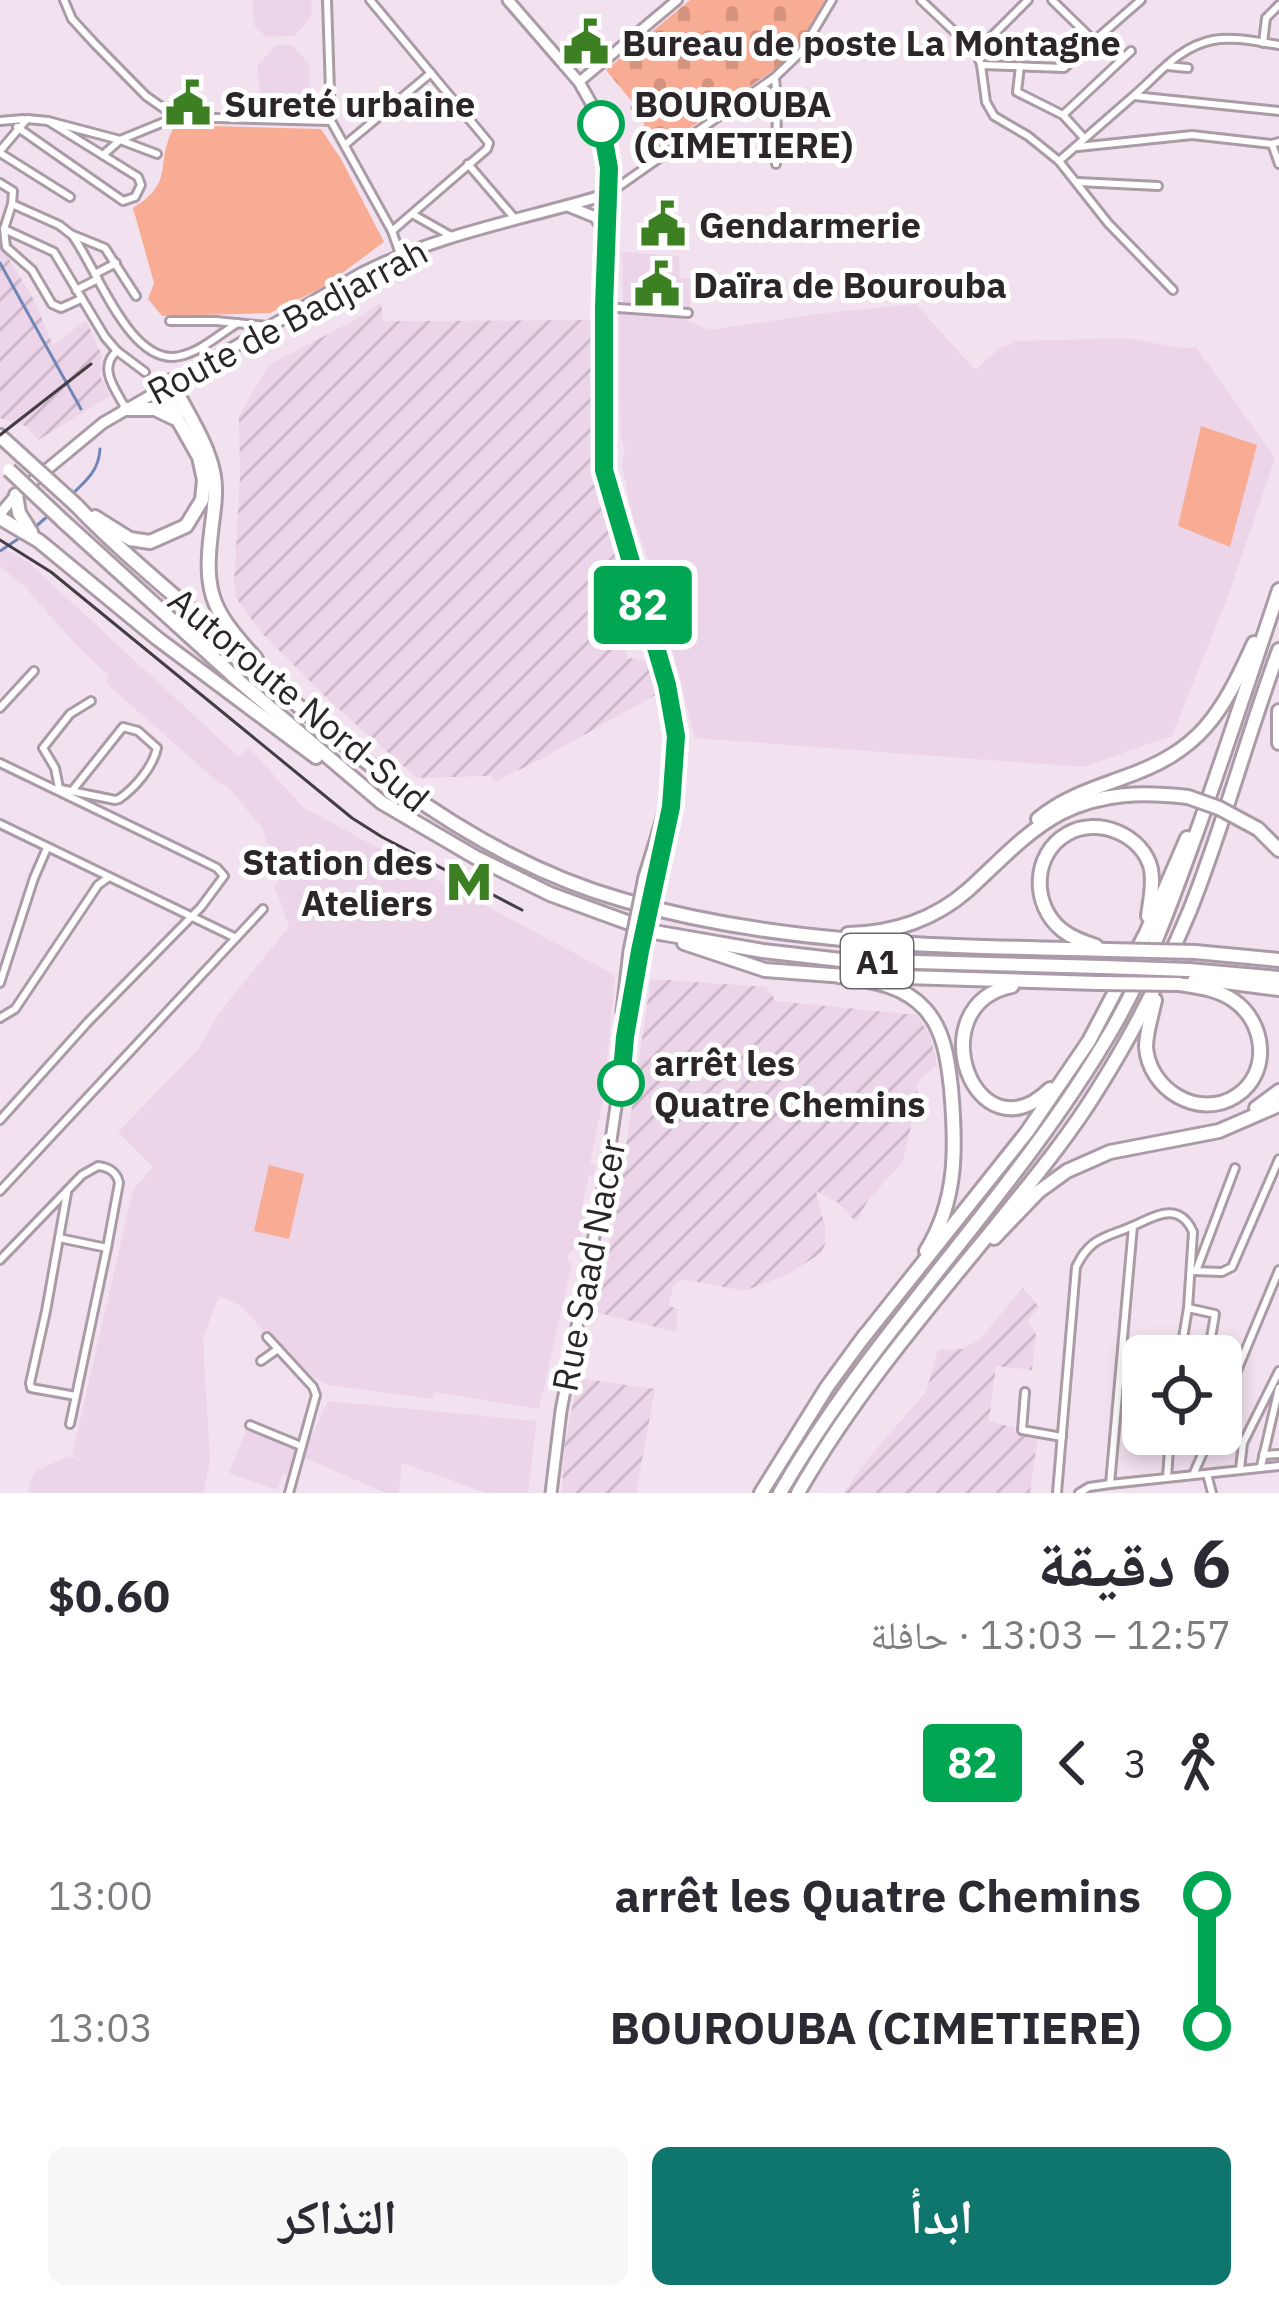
<!DOCTYPE html>
<html lang="ar">
<meta charset="utf-8">
<style>
:root{--surface:#fff;--page:#f7f7f7;--text:#2b2b33;--muted:#7c7c81;--accent:#0f766e}
body{margin:0;font-family:"IBM Plex Sans","Noto Naskh Arabic",sans-serif;background:var(--page);color:var(--text);direction:rtl;height:100vh;display:flex;flex-direction:column;font-size:45px;white-space:nowrap}
*{box-sizing:border-box;margin:0}
p{font-size:39px;color:var(--muted)}
.icon{flex:none;width:66px;height:66px;fill:none;stroke:currentColor;stroke-width:2;stroke-linecap:round;stroke-linejoin:round}
.map{position:relative;height:1493px;overflow:hidden;direction:ltr}
.drawer{display:flex;flex-direction:column;background:var(--surface);flex:1}
.drawer>*{flex:none}
.badge{padding:0 24px;border-radius:9px;font-size:42px;line-height:78px}
.fabs{position:absolute;left:1122px;top:1335px;display:grid;gap:24px}
.fabs a{display:grid;place-items:center;width:120px;height:120px;border-radius:18px;background:var(--surface);box-shadow:0 6px 18px #0003;font-size:60px}
.map>.badge{position:absolute;translate:-50% -50%;box-shadow:0 0 0 6px #fff}
.legs{display:flex;align-items:center;gap:18px;height:132px;padding:0 48px;font-size:39px}
.legs p{margin-inline-start:auto}
.headline{display:flex;align-items:center;justify-content:space-between;height:204px;padding:0 48px}
h1{font-size:66px;font-weight:800;line-height:90px}
.action{display:flex;gap:24px;margin-top:auto;padding:24px 48px}
.action a{flex:1;height:138px;border-radius:18px;background:var(--accent);color:#fff;font-size:48px;font-weight:800;line-height:138px;text-align:center}
.action a+a{background:var(--page);color:var(--text)}
ul{padding:0 48px;list-style:none}
li{display:flex;align-items:center;gap:42px;height:132px;font-size:45px}
li i{display:grid;place-items:center;width:18px;height:100%;margin:0 15px;background:currentColor}
li i::after{content:'';width:30px;height:30px;margin:-15px;border:9px solid;border-radius:50%;background:var(--surface)}
li p{margin-inline-start:auto}
li:first-child i{background:linear-gradient(#0000 50%,currentColor 0)}
li:last-child i{background:linear-gradient(currentColor 50%,#0000 0)}
.map>svg:first-child{display:block}
.built{fill:#ecd5e8}
.industrial{fill:url(#industrial-furrows)}
.cemetery{fill:url(#cemetery-stones)}
.garden{fill:#f8ac93}
.lines{fill:none;stroke-linecap:round;stroke-linejoin:round}
.stream{stroke:#7185b6;stroke-width:3}
.minor-casing{stroke:#aa9ba7;stroke-width:12}
.tertiary-casing{stroke:#aa9ba7;stroke-width:14}
.secondary-casing{stroke:#aa9ba7;stroke-width:15}
.motorway-casing{stroke:#aa9ba7;stroke-width:18}
.minor{stroke:#fff;stroke-width:6}
.tertiary{stroke:#fff;stroke-width:8}
.secondary{stroke:#fff;stroke-width:9}
.motorway{stroke:#fff;stroke-width:12}
.rail{stroke:#443d43;stroke-width:3}
.secondary-bridge-casing{stroke:#aa9ba7;stroke-width:15;stroke-linecap:butt}
.motorway-bridge-casing{stroke:#aa9ba7;stroke-width:18;stroke-linecap:butt}
.secondary-bridge{stroke:#fff;stroke-width:9}
.motorway-bridge{stroke:#fff;stroke-width:12}
.line-1-casing{stroke:#fff;stroke-width:27}
.line-1{stroke:#00a651;stroke-width:18}
.stop-1-dot{fill:#fff;stroke:#00a651;stroke-width:6}
.labels{text-anchor:middle;dominant-baseline:central;stroke-width:10;stroke-linejoin:round;paint-order:stroke}
.shield{fill:#fff;stroke:#6b676b;stroke-width:3}
.shield-label{font-size:33px;font-weight:bold;fill:#2c262b}
.poi-label{font-size:36px;font-weight:bold;fill:#2c262b;stroke:#fff;text-anchor:start}
.stop-label{font-size:36px;font-weight:bold;fill:#2c262b;stroke:#fff;text-anchor:start}
.street-label{font-size:36px;fill:#2c262b;stroke:#fff}
</style>
<div class="map">
<svg width="1279" height="1493" viewBox="0 0 1279 1493">
<defs>
<pattern id="industrial-furrows" width="10" height="10" patternUnits="userSpaceOnUse" patternTransform="scale(3)"><rect width="10" height="10" fill="#ecd5e8"/><path d="M-1 1l2-2M0 10L10 0M9 11l2-2" fill="none" stroke="#cbb7c7"/></pattern>
<pattern id="cemetery-stones" width="16" height="16" patternUnits="userSpaceOnUse" patternTransform="scale(3)"><rect width="16" height="16" fill="#f8ac93"/><path d="M2 7V4a2 2 0 0 1 4 0v3zM10 15v-3a2 2 0 0 1 4 0v3z" fill="#d5947f"/></pattern>
</defs>
<rect width="100%" height="100%" fill="#f2e2ef"/>
<g class="built">
<path d="M253,0H311L312,11L310,18L295,36L266,37L254,25Z"/>
<path d="M277,45H291L310,65L309,99L261,112L257,66Z"/>
<path d="M622,252L679,256L680,278L692,279L690,308L623,306Z"/>
<path d="M916,304L975,370L1000,348L1018,341L1125,338L1183,348L1196,347L1275,458L1227,599L1172,736L1083,767L695,738L651,567L633,518L622,465L625,449L620,434L619,311L673,315L709,330L825,313Z"/>
<path d="M4,548L28,562L239,757L249,748L304,808L615,975L604,1095L590,1163L596,1165L594,1175H589L581,1212L586,1213L580,1244L567,1256L569,1263H572L539,1409L434,1392L432,1399L329,1385L307,1375L239,1305L219,1296L203,1338L210,1462L203,1493H28L31,1479L38,1470L69,1456L80,1460L72,1455L133,1190L153,1167L118,1132L199,1048L218,1014L289,927L274,885L279,881L262,828L227,786L220,784L106,683L109,676L79,648L23,585L0,567V554Z"/>
<path d="M328,1401L537,1421L528,1493H487L402,1463L399,1493H386L302,1457Z"/>
<path d="M248,1425L290,1442L296,1452L289,1476L283,1474L277,1490L229,1473Z"/>
</g>
<g class="industrial">
<path d="M0,244L34,300L53,345L86,320L102,356L100,376L110,396L38,440L26,426L0,418Z"/>
<path d="M381,302L383,321L595,320L596,478L628,597L632,631H627L626,658L647,660L657,694L541,759L494,782L491,776L417,778L332,703L262,633L236,598L234,583L240,478L239,416L269,365L355,320Z"/>
<path d="M651,979L766,987L776,1001L917,1015L930,1035L937,1065L921,1078L917,1086L918,1098L902,1163L868,1200L856,1222L837,1202L816,1191L825,1227V1244L821,1253L787,1275L744,1291L682,1279L673,1285L669,1306L678,1309L676,1332L595,1312L615,1218L610,1217L617,1166L624,1160Z"/>
<path d="M1023,1288L1039,1307L1028,1320L1036,1335L1032,1370L996,1366L989,1421L1015,1428V1432L1038,1435L1030,1493H843L871,1455L926,1392L938,1350L962,1349L979,1340Z"/>
<path d="M578,1378L655,1389L636,1493H562L564,1448Z"/>
</g>
<path class="cemetery" d="M690,0H827L801,45L787,61L658,150L641,128L645,124L630,108L633,103L606,70Z"/>
<g class="garden">
<path d="M175,125L321,129L341,159L384,242L322,288L270,313L162,316L148,299L154,283L133,208C177,181 153,165 175,125Z"/>
<path d="M1201,426L1257,445L1230,547L1178,526Z"/>
<path d="M269,1165L304,1174L289,1239L254,1231Z"/>
</g>
<g class="lines">
<g class="stream">
<path d="M0,263L81,409"/>
<path d="M70,496C85,482 99,471 100,449"/>
<path d="M34,528L49,515"/>
<path d="M0,551L21,537"/>
</g>
<g class="minor-casing">
<g id="minor">
<path d="M64,0L72,19L94,43L146,96L176,117L331,121"/>
<path d="M327,0L331,121L392,231L400,254"/>
<path d="M370,0L489,143L487,149L392,231"/>
<path d="M921,0L976,52L981,65L986,102L994,116L1028,136L1059,161L1108,223L1173,290"/>
<path d="M1052,0L1094,41L1141,0"/>
<path d="M1263,43L1266,18L1279,5"/>
<path d="M976,52L1028,0"/>
<path d="M981,65L1064,68L1094,41"/>
<path d="M1020,66L1017,92L1063,115L1084,138"/>
<path d="M1167,66L1188,68"/>
<path d="M775,78L777,101L776,164"/>
<path d="M1134,96L1279,111"/>
<path d="M1064,114L1131,51"/>
<path d="M0,121L23,119"/>
<path d="M17,127L123,201L135,197L141,185L138,177L48,121"/>
<path d="M346,144L431,73"/>
<path d="M1272,144L1279,164"/>
<path d="M1078,147L1192,135L1272,144L1279,142"/>
<path d="M0,151L27,119L48,121L120,140L176,117"/>
<path d="M0,153L70,197"/>
<path d="M103,155L120,140L157,154"/>
<path d="M1059,161C1083,140 1106,120 1130,99C1157,77 1177,47 1213,40C1235,36 1258,42 1279,45"/>
<path d="M468,164L516,220"/>
<path d="M1078,182L1158,186"/>
<path d="M0,183L13,191L12,204L59,225L72,235C96,266 130,368 180,356C202,351 219,334 238,323"/>
<path d="M608,194L775,77L801,52L832,0"/>
<path d="M12,204L4,229L6,247L32,270L52,304L61,308L81,299"/>
<path d="M414,215L451,236"/>
<path d="M4,229L54,252L105,337L117,351L145,372"/>
<path d="M73,235L105,248L136,296"/>
<path d="M95,274L116,263"/>
<path d="M76,290L98,279"/>
<path d="M604,307L688,313"/>
<path d="M170,321H216L267,326"/>
<path d="M117,351C97,368 116,390 126,409"/>
<path d="M0,708L34,671"/>
<path d="M0,763L199,859L217,868L224,876L201,907L88,1022L0,1120"/>
<path d="M59,788L55,768L43,748L70,714L91,701"/>
<path d="M61,789L115,800L119,799C135,788 153,767 157,748L138,731L123,727L72,791"/>
<path d="M0,824L236,938"/>
<path d="M0,983L34,878L47,848"/>
<path d="M0,1018L15,1009L98,885L109,877"/>
<path d="M0,1191L263,909"/>
<path d="M67,1193L46,1311L30,1383L31,1388L76,1396"/>
<path d="M59,1238L107,1248L70,1424"/>
<path d="M0,1260L82,1175L98,1166C108,1167 117,1172 119,1183L107,1248"/>
<path d="M1192,1271L1222,1272L1232,1267L1279,1159"/>
<path d="M1196,1271L1235,1168"/>
<path d="M1188,1308L1215,1314L1208,1356"/>
<path d="M267,1337L313,1387L316,1395L289,1493"/>
<path d="M261,1361L278,1349"/>
<path d="M1025,1392L1022,1430L1062,1437"/>
<path d="M1221,1409L1279,1270"/>
<path d="M250,1425L301,1446"/>
<path d="M1263,1455L1279,1454"/>
<path d="M1261,1466L1279,1388"/>
<path d="M1240,1469L1243,1443L1279,1371"/>
<path d="M1207,1474L1212,1493"/>
<path d="M1193,1475L1211,1434"/>
<path d="M1167,1478L1170,1434"/>
<path d="M1110,1484L1133,1226"/>
<path d="M1057,1493L1076,1267C1081,1257 1085,1250 1093,1244C1103,1236 1116,1233 1128,1228C1151,1219 1178,1198 1193,1232L1188,1308L1180,1356"/>
<path d="M1079,1493L1089,1487L1110,1484L1279,1466"/>
</g>
</g>
<g class="tertiary-casing">
<path id="tertiary" d="M579,82L677,0"/>
</g>
<g class="secondary-casing">
<g id="secondary">
<path d="M508,0L579,82L600,119L607,143L609,168L604,307V470L667,685L676,736L671,807L654,878"/>
<path d="M568,206L595,217L606,233"/>
<path d="M0,514L16,495L103,423L362,273C443,232 523,220 608,194"/>
<path d="M644,877L668,799"/>
<path d="M624,1032L622,1011L629,951"/>
<path d="M551,1493L561,1411L607,1167L639,951"/>
</g>
</g>
<g class="motorway-casing">
<g id="motorway">
<path d="M171,381C186,412 208,442 214,476C217,495 213,514 211,533C203,597 215,613 256,659"/>
<path d="M160,387L177,417"/>
<path d="M0,436L22,456"/>
<path d="M16,495L19,513L31,532"/>
<path d="M76,505C118,549 165,587 210,627C332,738 460,854 623,900C782,946 944,946 1109,950"/>
<path d="M95,517L130,539L150,542L186,526L202,500L204,480L199,457L178,420L155,409H126"/>
<path d="M0,518L39,541L158,639L316,757"/>
<path d="M63,521L240,682L381,802L475,857L550,894L654,932L763,951L841,960L1103,967"/>
<path d="M1279,711V743"/>
<path d="M1038,819C1063,798 1092,789 1122,778C1201,751 1221,715 1254,643"/>
<path d="M1258,829L1279,850"/>
<path d="M848,934C892,933 934,920 968,890C998,863 1025,832 1061,813C1102,792 1144,792 1188,797"/>
<path d="M684,943L765,970L845,976"/>
<path d="M1096,946C1084,942 1072,938 1062,930C1031,905 1032,854 1067,834C1098,816 1143,835 1151,869C1154,885 1150,901 1148,916"/>
<path d="M1195,952L1279,960"/>
<path d="M1189,970L1279,978"/>
<path d="M839,976C871,981 902,984 925,1009C944,1030 948,1060 951,1088C956,1145 958,1200 926,1251"/>
<path d="M872,976L1098,983"/>
<path d="M1192,982L1209,980L1279,989"/>
<path d="M1012,986C918,1005 975,1162 1050,1089"/>
<path d="M1155,1000C1152,1015 1146,1032 1146,1047C1149,1090 1199,1120 1236,1096C1272,1073 1265,1021 1233,1000C1217,989 1198,987 1179,984"/>
<path d="M1256,1108L1279,1091"/>
<path d="M994,1238L1038,1192L1067,1171L1110,1152L1219,1131L1279,1105"/>
<path d="M863,1338L1027,1132L1089,1041L1146,933L1187,838"/>
<path d="M761,1493L827,1387L865,1335"/>
<path d="M780,1493C874,1329 1014,1197 1110,1033C1149,967 1174,895 1200,823C1227,746 1253,668 1279,590"/>
<path d="M798,1493C852,1398 925,1312 994,1228C1030,1183 1068,1138 1098,1089C1134,1032 1164,972 1190,910C1224,825 1247,736 1279,650"/>
</g>
</g>
<use href="#minor" class="minor"/>
<use href="#tertiary" class="tertiary"/>
<use href="#secondary" class="secondary"/>
<use href="#motorway" class="motorway"/>
<g class="rail">
<path d="M0,435L91,364"/>
<path d="M0,540L51,572L352,818L382,837L522,910"/>
</g>
<g class="secondary-bridge-casing">
<g id="secondary-bridge">
<path d="M629,951L644,877"/>
<path d="M639,951L654,878"/>
</g>
</g>
<g class="motorway-bridge-casing">
<g id="motorway-bridge">
<path d="M22,456L76,505"/>
<path d="M9,470L63,521"/>
<path d="M1188,797L1219,808L1258,829"/>
<path d="M1109,950L1195,952"/>
<path d="M1103,967L1189,970"/>
<path d="M1098,983L1179,984"/>
</g>
</g>
<use href="#secondary-bridge" class="secondary-bridge"/>
<use href="#motorway-bridge" class="motorway-bridge"/>
</g>
<g class="lines">
<g class="line-1-casing">
<path id="line-1" d="M601,124L609,168L604,307V470L667,685L676,736L671,807L640,951L625,1037L621,1083"/>
</g>
<use href="#line-1" class="line-1"/>
</g>
<defs>
<g id="civic-bare" transform="scale(3.6)"><path d="M-.6-6.5H3V-4.5H.6V-3L4-1V1h2V6H-6V1h2V-1L-.6-3ZM-1.2 2.5V6h2.4V2.5Z" fill="#3c8023" stroke="#fff" stroke-width="2.5" paint-order="stroke"/></g>
<g id="metro-bare" transform="scale(3.6)"><path d="M-5.5 5V-5H-3L0 0L3-5H5.5V5H3V-.5L0 4L-3-.5V5Z" fill="#3c8023" stroke="#fff" stroke-width="2.5" paint-order="stroke"/></g>
</defs>
<g fill-rule="evenodd">
<use href="#civic-bare" x="586" y="42"/>
<use href="#civic-bare" x="188" y="103"/>
<use href="#civic-bare" x="663" y="224"/>
<use href="#civic-bare" x="657" y="284"/>
<use href="#metro-bare" x="469" y="882"/>
</g>
<g class="stop-1-dot">
<circle cx="601" cy="124" r="21"/>
<circle cx="621" cy="1083" r="21"/>
</g>
<g class="labels">
<rect class="shield" x="841" y="934" width="72" height="54" rx="9"/>
<g class="shield-label">
<text x="877" y="961">A1</text>
</g>
<g class="poi-label">
<text x="622" y="42">Bureau de poste La Montagne</text>
<text x="224" y="103">Sureté urbaine</text>
<text x="699" y="224">Gendarmerie</text>
<text x="693" y="284">Daïra de Bourouba</text>
<text x="433" y="861" text-anchor="end">Station des<tspan x="433" dy="41">Ateliers</tspan></text>
</g>
<g class="stop-label">
<text x="634" y="103">BOUROUBA<tspan x="634" dy="41">(CIMETIERE)</tspan></text>
<text x="654" y="1062">arrêt les<tspan x="654" dy="41">Quatre Chemins</tspan></text>
</g>
<g class="street-label">
<text transform="translate(287 321) rotate(-28)">Route de Badjarrah</text>
<text transform="translate(299 699) rotate(40)">Autoroute Nord-Sud</text>
<text transform="translate(588 1265) rotate(-79)">Rue Saad Nacer</text>
</g>
</g>
</svg>
<div class="fabs">
<a><svg class="icon" aria-label="locate" viewBox="0 0 24 24"><circle cx="12" cy="12" r="6"/><path d="M12 2v4M12 18v4M2 12h4M18 12h4"/></svg></a>
</div>
<b class="badge" style="left:643px;top:605px;background:#00a651;color:#fff">82</b>
</div>
<section class="drawer">
<div class="headline"><div><h1>6 دقيقة</h1><p>12:57 – 13:03 · حافلة</p></div><b>$0.60</b></div>
<div class="legs"><svg class="icon" aria-label="walk" viewBox="0 0 24 24"><circle cx="13" cy="4" r="2"/><path d="M13 8l-2 6 4 7M11 14l-3 7M7 12l3-4h3l4 4"/></svg>3<svg class="icon" aria-label="back" viewBox="0 0 24 24"><path d="M15 5l-7 7 7 7"/></svg><b class="badge" style="background:#00a651;color:#fff">82</b></div>
<ul>
<li><i style="color:#00a651"></i><b>arrêt les Quatre Chemins</b><p>13:00</p></li>
<li><i style="color:#00a651"></i><b>BOUROUBA (CIMETIERE)</b><p>13:03</p></li>
</ul>
<div class="action"><a>ابدأ</a><a>التذاكر</a></div>
</section>
